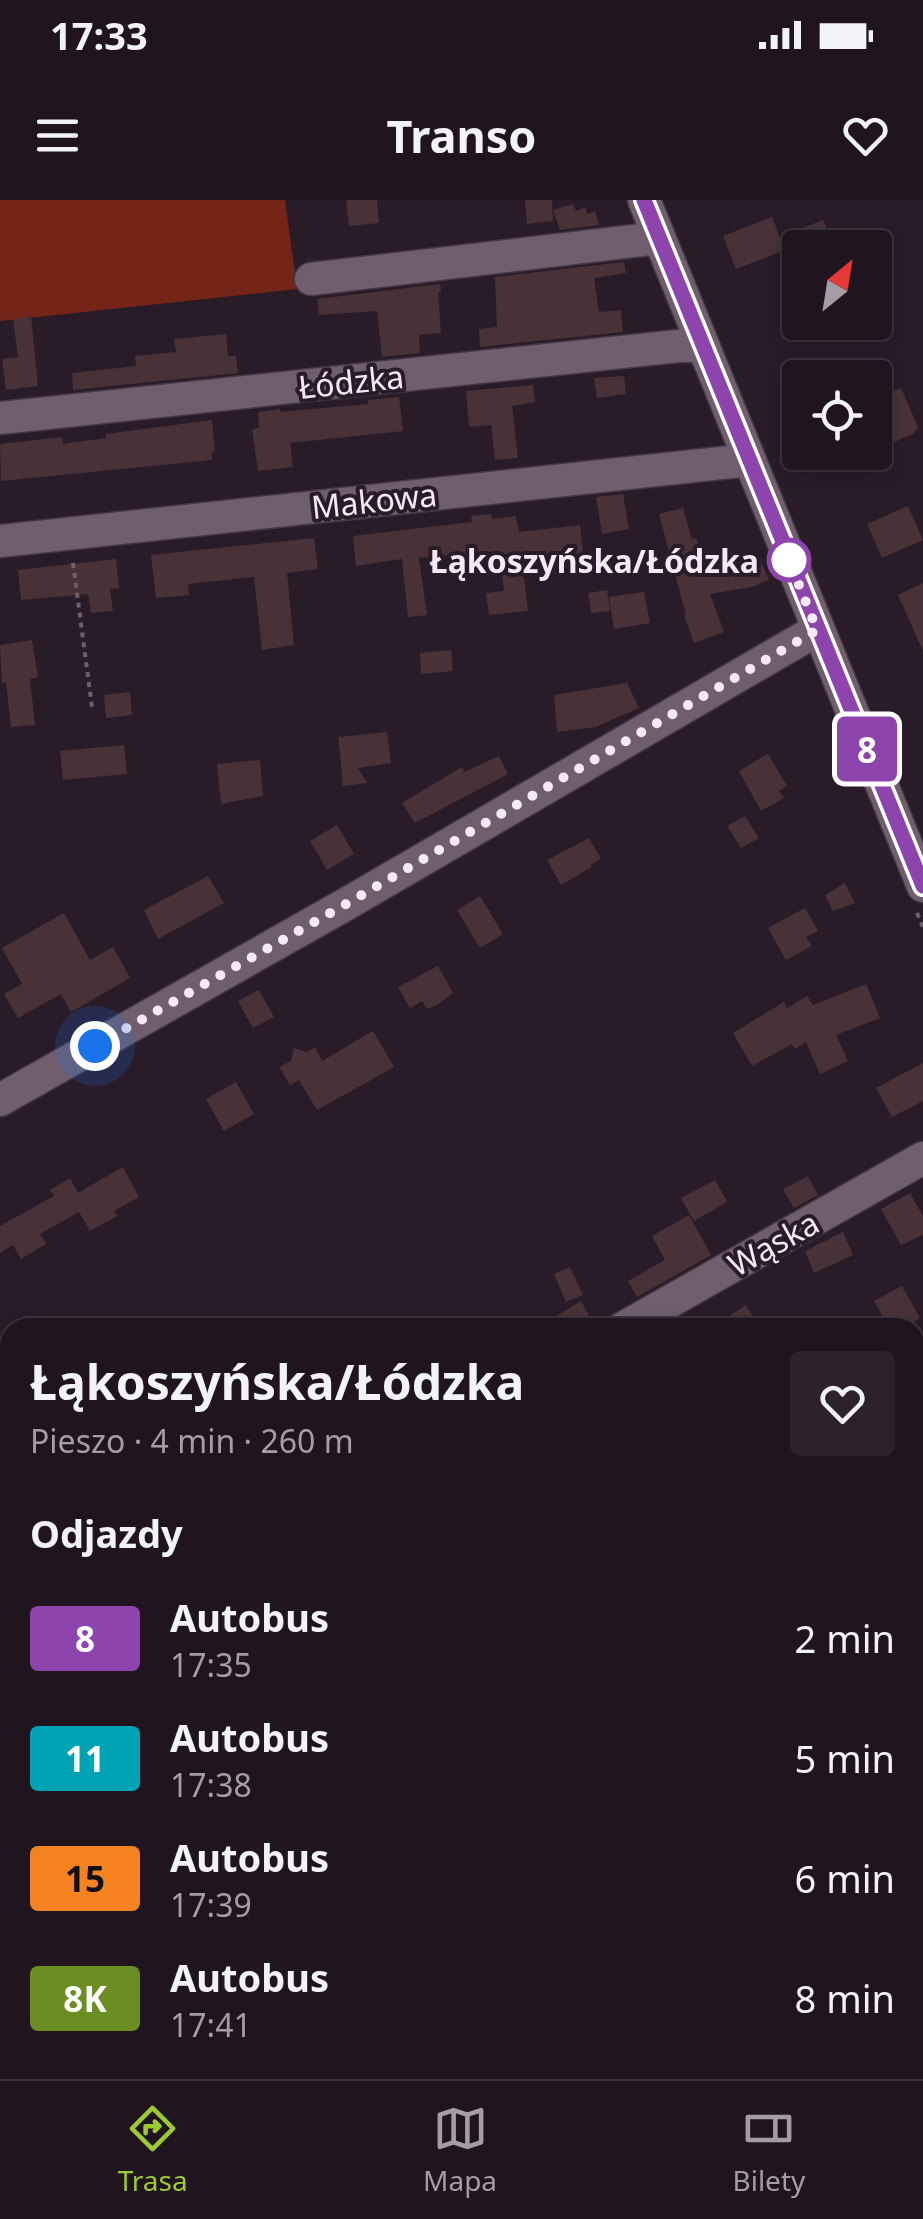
<!DOCTYPE html>
<html lang="pl">
<meta charset="utf-8">
<style>
:root{--surface:#20141f;--page:#2d212c;--text:#f1f3f6;--muted:#a29ea4;--line:#3d333d;--accent:#9dca2f}
body{margin:0;font-family:"Noto Sans",sans-serif;background:var(--page);color:var(--text);height:100vh;display:flex;flex-direction:column;font-size:38px;white-space:nowrap}
*{box-sizing:border-box;margin:0}
p{font-size:32px;color:var(--muted)}
.icon{flex:none;width:55px;height:55px;fill:none;stroke:currentColor;stroke-width:2;stroke-linecap:round;stroke-linejoin:round}
.map{position:relative;flex:1;overflow:hidden}
.drawer{position:absolute;left:0px;top:1118px;width:925px;height:762px;display:flex;flex-direction:column;background:var(--surface);border-radius:30px 30px 0 0;box-shadow:0 5px 15px #0003,0 0 0 2px var(--line)}
.drawer>*{flex:none}
.badge{padding:0 20px;border-radius:8px;font-size:35px;line-height:65px}
.needle{width:65px;rotate:30deg}
.buttons{position:absolute;left:782px;top:30px;display:grid;gap:20px}
.buttons a{display:grid;place-items:center;width:110px;height:110px;border-radius:10px;background:var(--surface);box-shadow:0 5px 15px #0003,0 0 0 2px var(--line);font-size:50px}
.you{position:absolute;width:50px;height:50px;margin:-25px;border:8px solid #fff;border-radius:50%;background:#1a73e8;box-shadow:0 0 0 15px #1a73e833}
.map>.badge{position:absolute;translate:-50% -50%;box-shadow:0 0 0 5px #fff}
h2{padding:0 30px;font-size:38px;line-height:90px}
.round{display:grid;place-items:center;flex:none;width:105px;height:105px;border-radius:10px;background:var(--page)}
.headline{display:flex;align-items:center;justify-content:space-between;height:170px;padding:0 30px}
h1{font-size:48px;font-weight:700;line-height:75px}
ul{padding:0;list-style:none}
li{display:flex;align-items:center;gap:30px;height:120px;padding:0 30px}
li div{flex:1}
li b{display:block;font-size:38px}
li em{font-style:normal}
li .badge{min-width:110px;font-weight:700;text-align:center}
.status{display:flex;justify-content:space-between;align-items:center;height:70px;padding:0 50px;background:var(--surface);direction:ltr}
.status svg{height:28px;fill:currentColor}
header{display:flex;justify-content:space-between;align-items:center;height:130px;padding:0 30px;background:var(--surface);font-size:45px;font-weight:700}
.tab-bar{display:flex;justify-content:space-around;align-items:center;height:140px;border-top:2px solid var(--line);background:var(--surface);font-size:28px;color:var(--muted)}
.tab-bar a{display:grid;justify-items:center;gap:5px}
.tab-bar .current{color:var(--accent)}
.map>svg:first-child{display:block}
.green{fill:#742518}
.lines{fill:none;stroke-linecap:round;stroke-linejoin:round}
.stream{stroke:#020230;stroke-width:8}
.building{fill:#483238}
.minor-casing{stroke:#443843;stroke-width:35}
.path{stroke:#6e616d;stroke-width:4;stroke-dasharray:5 5;stroke-linecap:butt}
.minor{stroke:#705e6e;stroke-width:32}
.line-casing{stroke:#fff;stroke-width:22}
.line{stroke:#8e44ad;stroke-width:15}
.walk{stroke:#f5eaf4;stroke-width:10;stroke-dasharray:0 18}
.stop-dot{fill:#fff;stroke:#8e44ad;stroke-width:5}
.labels{text-anchor:middle;dominant-baseline:central;stroke-width:8;stroke-linejoin:round;paint-order:stroke}
.street-label{font-size:32px;fill:#f5eaf4;stroke:#2a1b29}
.stop-label{font-size:32px;font-weight:bold;fill:#f5eaf4;stroke:#2a1b29;text-anchor:end}
</style>
<div class="status"><b>17:33</b><svg viewBox="0 0 49 12"><path d="M0 12V9h3v3zM5 12V6h3v6zM10 12V3h3v9zM15 12V0h3v12zM26 1h20v11H26zM47 4h2v5h-2z"/></svg></div>
<header><svg class="icon" aria-label="menu" viewBox="0 0 24 24"><path d="M4 6h16M4 12h16M4 18h16"/></svg>Transo<svg class="icon" aria-label="heart" viewBox="0 0 24 24"><path d="M12 20l-8-8c-3-5 5-10 8-4 3-6 11-1 8 4z"/></svg></header>
<div class="map">
<svg width="923" height="1879" viewBox="0 0 923 1879">
<rect width="100%" height="100%" fill="#2a1b29"/>
<g class="green">
<path d="M0,0H285L297,89L0,121Z"/>
<path d="M286,1870H399L434,1879H288Z"/>
<path d="M505,1870H597L600,1879H502Z"/>
</g>
<g class="lines">
<path class="stream" d="M155,1870L157,1879"/>
</g>
<g class="building">
<path d="M346,0H377L379,23L349,26Z"/>
<path d="M525,0H552L553,21L527,24Z"/>
<path d="M573,4L576,11L585,7L587,14L595,11L599,25L560,30L553,10Z"/>
<path d="M772,17L785,50L736,69L723,36Z"/>
<path d="M823,20L831,40L813,48H800V53L794,55L786,35Z"/>
<path d="M624,62L626,73L594,78L599,112L621,110L623,132L480,147L479,129L497,127L495,77Z"/>
<path d="M440,84L441,92H438L441,133L419,135L420,153L382,157L377,111L319,115L317,99Z"/>
<path d="M31,116L38,186L6,190L2,159L18,157L13,119Z"/>
<path d="M226,134L228,156H236L238,173L73,190L72,173L136,166L135,156L176,152L174,139Z"/>
<path d="M624,176L626,194L597,198L594,178Z"/>
<path d="M533,185L535,202L512,206L518,258L495,260L491,225L469,227L466,191Z"/>
<path d="M901,188L918,227L914,233L875,251V198Z"/>
<path d="M399,197L403,231L290,243L293,267L258,271L252,229L259,228L258,212L280,209V212L368,204V200Z"/>
<path d="M212,220L215,251L212,252V260L1,281L0,244L62,237L63,244L106,238V234Z"/>
<path d="M623,294L629,329L602,334L596,297Z"/>
<path d="M908,306L923,340L882,358L867,324Z"/>
<path d="M683,308L692,339L696,338L704,359L713,357L718,377L760,360L769,380L752,387L710,394L724,432L694,443L684,415H686L659,314Z"/>
<path d="M491,314L492,319L516,316L519,332L580,325L585,371L524,377L528,411L489,415L486,393L504,391L499,351L419,358L427,415L408,417L402,359L356,366L353,336L472,322L471,316Z"/>
<path d="M314,338L318,369L287,373L294,445L262,450L254,377L188,384L189,395L156,398L151,355Z"/>
<path d="M116,359L119,388L110,389L113,411L91,413L88,394L21,400L18,370Z"/>
<path d="M923,383V451L898,395Z"/>
<path d="M607,390L610,411L591,413L588,393Z"/>
<path d="M644,392L650,423L614,429L609,397Z"/>
<path d="M32,440L38,477L30,479L35,525L11,527L6,482L2,483L0,445Z"/>
<path d="M451,450L453,471L421,474L420,453Z"/>
<path d="M627,483L639,508L596,527L557,532L554,495Z"/>
<path d="M130,492L132,515L106,518L104,495Z"/>
<path d="M387,532L391,563L358,568L367,583L343,586L338,533L340,537Z"/>
<path d="M124,545L127,574L63,580L60,551Z"/>
<path d="M768,554L787,586L779,591L784,598L761,611L739,571Z"/>
<path d="M499,556L508,574L415,623L402,603L462,567L464,572Z"/>
<path d="M260,560L263,596L221,604L217,564Z"/>
<path d="M745,616L759,638L741,648L727,626Z"/>
<path d="M337,625L354,654L327,670L310,641Z"/>
<path d="M589,638L601,659L590,665L592,667L561,685L547,660Z"/>
<path d="M208,676L224,703L158,739L144,710Z"/>
<path d="M845,683L855,703L833,711L825,695Z"/>
<path d="M480,696L503,734L480,748L457,710Z"/>
<path d="M805,708L818,731L806,737L812,746L786,760L768,728Z"/>
<path d="M64,713L90,760L113,747L130,778L71,812L61,794L18,818L4,794L22,784L2,748Z"/>
<path d="M438,766L453,793L437,805L427,809L422,801L410,808L398,787Z"/>
<path d="M866,784L880,818L836,835L848,861L820,874L806,842L795,849L792,844L752,866L733,833L784,802L787,808L807,796L813,805Z"/>
<path d="M259,790L274,817L253,828L238,801Z"/>
<path d="M373,831L394,867L317,910L299,880L290,885L279,867L291,861L294,848L307,852L315,847L322,861Z"/>
<path d="M923,863V901L892,917L876,888Z"/>
<path d="M236,882L254,914L224,931L206,899Z"/>
<path d="M123,967L139,997L114,1011L117,1016L90,1031L79,1012L40,1034L46,1044L21,1059L13,1045L0,1053V1026L54,996L50,990L70,978L78,993Z"/>
<path d="M808,976L818,995L794,1008L783,989Z"/>
<path d="M715,980L727,1002L694,1021L681,998Z"/>
<path d="M910,993L923,1016V1035L901,1045L881,1009Z"/>
<path d="M689,1015L711,1055L637,1097L628,1081L665,1060L652,1036Z"/>
<path d="M843,1032L853,1055L814,1073L805,1051Z"/>
<path d="M570,1067L583,1095L566,1102L554,1074Z"/>
<path d="M902,1086L920,1118L903,1128H889L874,1101Z"/>
<path d="M581,1101L592,1121L581,1128H537Z"/>
<path d="M746,1105L760,1128H710Z"/>
</g>
<g class="lines">
<g class="minor-casing">
<g id="minor">
<path d="M644,0L923,686"/>
<path d="M311,79L659,38"/>
<path d="M0,218L678,146H703"/>
<path d="M0,341L749,260"/>
<path d="M0,900L348,703L817,430"/>
<path d="M623,1128L923,958"/>
<path d="M915,1245L923,1241"/>
<path d="M915,1301L923,1297"/>
<path d="M923,1473V1474"/>
<path d="M0,1479L10,1473"/>
<path d="M0,1531L10,1558"/>
<path d="M0,1796L10,1790"/>
<path d="M80,1870L85,1879"/>
<path d="M736,1870L789,1879"/>
</g>
</g>
<g class="path">
<path d="M73,363L92,507"/>
<path d="M917,713L923,727"/>
<path d="M173,1876L194,1870"/>
</g>
<use href="#minor" class="minor"/>
</g>
<g class="lines">
<g class="line-casing">
<path id="line" d="M644,0L923,686"/>
</g>
<use href="#line" class="line"/>
<path class="walk" d="M95,846L348,703L817,430L789,360"/>
</g>
<circle class="stop-dot" cx="789" cy="360" r="20"/>
<g class="labels">
<g class="street-label">
<text transform="translate(351 181) rotate(-6)">Łódzka</text>
<text transform="translate(374 300) rotate(-6)">Makowa</text>
<text transform="translate(773 1043) rotate(-29)">Wąska</text>
</g>
<g class="stop-label">
<text x="759" y="360">Łąkoszyńska/Łódzka</text>
</g>
</g>
</svg>
<div class="buttons">
<a><svg class="needle" viewBox="-14 -14 28 28"><path d="M0-13l5 13h-10z" fill="#e53935"/><path d="M0 13l5-13h-10z" fill="#a29ea4"/></svg></a>
<a><svg class="icon" aria-label="locate" viewBox="0 0 24 24"><circle cx="12" cy="12" r="6"/><path d="M12 2v4M12 18v4M2 12h4M18 12h4"/></svg></a>
</div>
<div class="you" style="left:95px;top:846px"></div>
<b class="badge" style="left:867px;top:549px;background:#8e44ad;color:#fff">8</b>
<section class="drawer">
<div class="headline"><div><h1>Łąkoszyńska/Łódzka</h1><p>Pieszo · 4 min · 260 m</p></div><a class="round"><svg class="icon" aria-label="heart" viewBox="0 0 24 24"><path d="M12 20l-8-8c-3-5 5-10 8-4 3-6 11-1 8 4z"/></svg></a></div>
<h2>Odjazdy</h2>
<ul>
<li><span class="badge" style="background:#8e44ad;color:#fff">8</span><div><b>Autobus</b><p>17:35</p></div><em>2 min</em></li>
<li><span class="badge" style="background:#00a3b4;color:#fff">11</span><div><b>Autobus</b><p>17:38</p></div><em>5 min</em></li>
<li><span class="badge" style="background:#f58220;color:#111">15</span><div><b>Autobus</b><p>17:39</p></div><em>6 min</em></li>
<li><span class="badge" style="background:#6b8e23;color:#fff">8K</span><div><b>Autobus</b><p>17:41</p></div><em>8 min</em></li>
</ul>
</section>
</div>
<nav class="tab-bar">
<a class="current"><svg class="icon" aria-label="directions" viewBox="0 0 24 24"><path d="M12 3l9 9-9 9-9-9zM9 14v-3h6M13 9l2 2-2 2"/></svg>Trasa</a>
<a><svg class="icon" aria-label="map" viewBox="0 0 24 24"><path d="M3 6l6-2 6 2 6-2v14l-6 2-6-2-6 2zM9 4v14M15 6v14"/></svg>Mapa</a>
<a><svg class="icon" aria-label="tickets" viewBox="0 0 24 24"><path d="M3 7h18v10H3zM15 7v10"/></svg>Bilety</a>
</nav>
